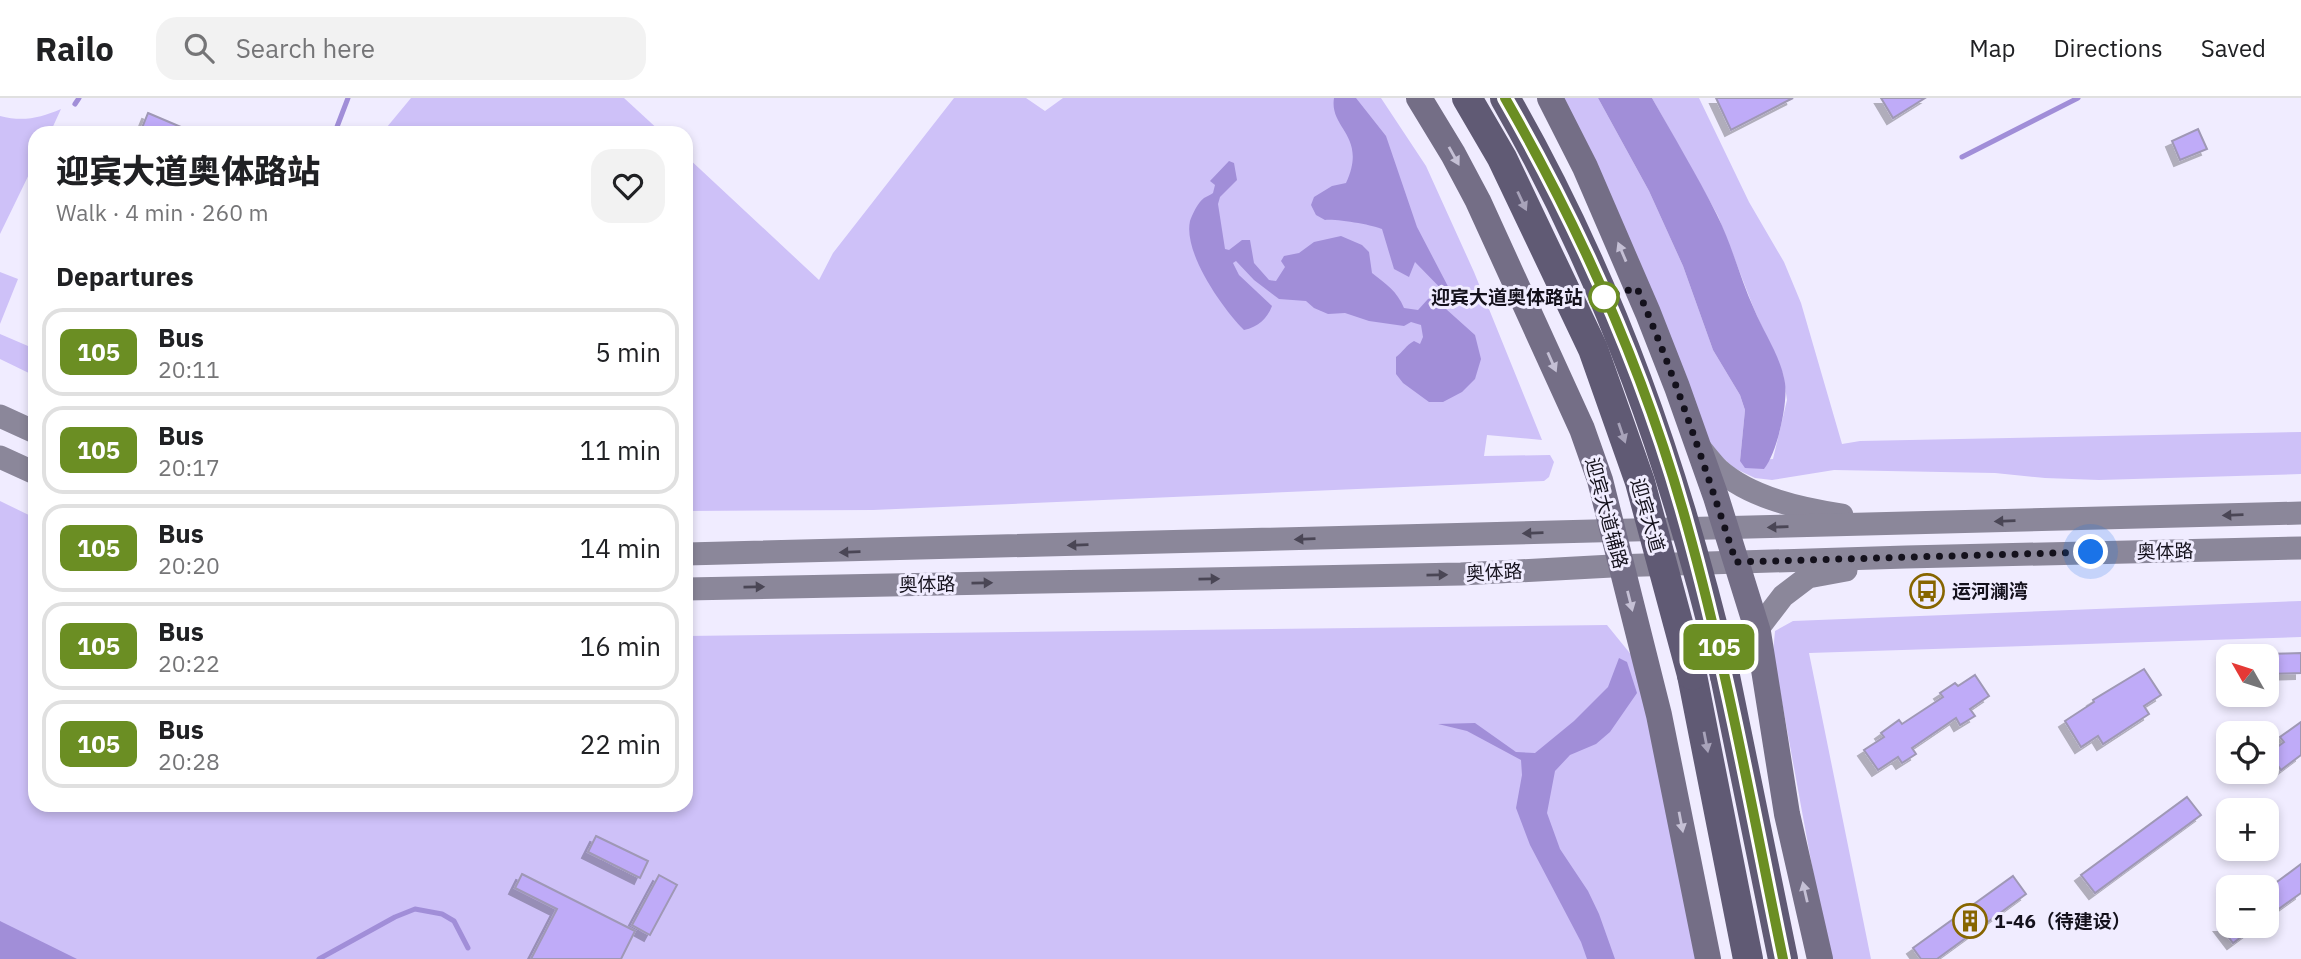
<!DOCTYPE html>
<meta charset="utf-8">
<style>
:root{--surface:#fff;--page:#f2f2f2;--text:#202124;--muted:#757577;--line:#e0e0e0}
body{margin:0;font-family:"IBM Plex Sans","Noto Sans SC",sans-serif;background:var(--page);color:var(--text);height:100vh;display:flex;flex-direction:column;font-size:26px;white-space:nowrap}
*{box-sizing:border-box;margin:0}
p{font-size:23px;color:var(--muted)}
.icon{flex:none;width:38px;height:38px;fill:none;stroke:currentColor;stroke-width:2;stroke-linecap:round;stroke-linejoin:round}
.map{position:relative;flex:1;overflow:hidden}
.drawer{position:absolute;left:28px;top:28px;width:665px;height:686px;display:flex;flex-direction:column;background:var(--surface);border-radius:21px;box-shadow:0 4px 10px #0003}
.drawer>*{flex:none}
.badge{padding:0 14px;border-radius:10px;font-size:24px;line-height:46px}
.needle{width:46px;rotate:309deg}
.tools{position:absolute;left:2216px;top:546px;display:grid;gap:14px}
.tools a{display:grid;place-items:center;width:63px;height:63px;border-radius:14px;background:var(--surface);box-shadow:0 4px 10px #0003;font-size:35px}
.you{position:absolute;width:35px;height:35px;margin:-18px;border:5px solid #fff;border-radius:50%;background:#1a73e8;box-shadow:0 0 0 10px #1a73e833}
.map>.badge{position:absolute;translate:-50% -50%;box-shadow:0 0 0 4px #fff}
h2{padding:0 28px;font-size:26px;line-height:63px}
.round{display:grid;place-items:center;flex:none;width:74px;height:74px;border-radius:21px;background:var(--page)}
.summary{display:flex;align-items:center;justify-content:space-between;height:119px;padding:0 28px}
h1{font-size:33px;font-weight:800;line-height:52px}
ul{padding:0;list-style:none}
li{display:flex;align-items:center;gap:21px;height:88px;margin:0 14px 10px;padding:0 14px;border:4px solid var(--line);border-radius:21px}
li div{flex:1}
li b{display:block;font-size:26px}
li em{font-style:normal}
li .badge{min-width:77px;font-weight:700;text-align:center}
header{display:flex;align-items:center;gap:42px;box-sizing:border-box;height:98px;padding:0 35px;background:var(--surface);border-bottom:2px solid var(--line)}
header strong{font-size:33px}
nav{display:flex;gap:38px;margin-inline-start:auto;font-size:24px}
.search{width:490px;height:63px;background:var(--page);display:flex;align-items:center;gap:18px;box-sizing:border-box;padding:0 24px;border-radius:21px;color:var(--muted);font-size:26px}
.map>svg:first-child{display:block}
.green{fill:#cec1f8}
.water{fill:#a18ed8}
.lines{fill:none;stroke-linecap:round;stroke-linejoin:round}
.stream{stroke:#a18ed8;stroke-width:5}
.building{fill:#bfabf8;stroke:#9f98b5;stroke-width:2;filter:url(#shadow)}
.secondary{stroke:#8b879a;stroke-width:23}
.primary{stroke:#746e86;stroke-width:26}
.highway{stroke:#605a74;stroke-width:30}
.highway-bridge{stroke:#605a74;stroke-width:30}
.oneway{fill:#c5c0d5}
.oneway2{fill:#a8a3ba}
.oneway3{fill:#4a4655}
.line-casing{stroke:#fff;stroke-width:16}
.line{stroke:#6b8e23;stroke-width:10}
.walk{stroke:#14111c;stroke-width:7;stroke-dasharray:0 12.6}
.stop-dot{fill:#fff;stroke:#6b8e23;stroke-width:3.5}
.labels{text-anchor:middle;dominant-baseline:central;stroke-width:6;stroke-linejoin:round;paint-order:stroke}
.stop-label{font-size:19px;font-weight:bold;fill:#14111c;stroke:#f0ecff;text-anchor:end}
.street-label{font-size:19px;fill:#14111c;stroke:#f0ecff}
.poi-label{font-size:19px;font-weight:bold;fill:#14111c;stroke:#f0ecff;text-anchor:start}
</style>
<header>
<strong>Railo</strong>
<div class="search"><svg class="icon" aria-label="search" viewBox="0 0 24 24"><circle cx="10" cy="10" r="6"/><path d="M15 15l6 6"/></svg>Search here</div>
<nav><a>Map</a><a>Directions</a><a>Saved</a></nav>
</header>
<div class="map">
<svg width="2301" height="861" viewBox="0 0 2301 861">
<defs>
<filter id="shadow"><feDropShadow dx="-6" dy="6" stdDeviation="0" flood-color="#0004"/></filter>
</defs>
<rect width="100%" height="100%" fill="#f0ecff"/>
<g class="green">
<path d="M411,0H624L662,35H382Z"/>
<path d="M954,0H1026L1045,13L1063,0H1381L1426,68L1474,174L1542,342L1487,337L1484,358L1550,357L1554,364L1549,379L1544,383L873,412L686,413V58L819,182L833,155Z"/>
<path d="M1541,0H1598L1649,93L1683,168L1713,252L1740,297L1745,312L1740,363L1773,361L1787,302L1783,276L1754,211L1718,118L1652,0H1699L1749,104L1784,164L1801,205L1842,346L1860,343L2301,334V376L2099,382L2045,380L1995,375L1834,372L1772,382L1755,380L1734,370L1696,335Z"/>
<path d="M61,11L50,35H35V64L0,136V18C23,24 40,20 61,11Z"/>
<path d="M0,174L18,181L0,226Z"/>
<path d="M0,236L35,251V278L0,261Z"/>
<path d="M0,403L35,420V707H686V538L1607,527L1663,596L1715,861H0Z"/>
<path d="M2301,503V539L1809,555L1871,861H1829L1773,555L1775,533L1793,523Z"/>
</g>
<g class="water">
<path d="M1334,0H1356L1386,38L1417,129L1453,198L1452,202L1415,164L1409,179L1394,171L1382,131C1375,127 1333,120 1325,122L1316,117L1311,107L1314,99L1332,88L1346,85C1368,37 1329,31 1334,0Z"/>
<path d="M1598,0H1652C1674,39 1697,77 1717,117C1732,147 1740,180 1754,211C1764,235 1781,259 1785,285C1788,306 1777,355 1764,371L1745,370L1740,363L1745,312L1740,297L1713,252L1683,168L1649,93Z"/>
<path d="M1229,63L1234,65L1237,82L1220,99L1218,106L1225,151L1229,152L1242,142H1250L1254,165L1269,182L1276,183L1285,169L1281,163L1284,158L1299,155L1314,144L1341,138L1362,147L1369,154L1372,175C1386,186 1397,193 1404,210L1418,212L1428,201L1438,197L1442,200L1446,211L1475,237L1481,261L1475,281L1462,294L1443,304H1429L1403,285L1396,276V259C1403,254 1406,247 1414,243L1420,246L1423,239L1421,227L1411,224L1404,228L1369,223L1345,215L1328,216L1314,210L1306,203L1279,201L1254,182L1236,163L1233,165L1239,177L1272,208C1267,221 1258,229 1244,232C1223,211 1183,155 1190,123C1192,117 1198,104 1204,100C1207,98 1211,97 1213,95L1215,87L1210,83Z"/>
<path d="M1619,560L1627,564L1637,595L1610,634L1596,646L1570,657L1555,673L1547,715L1560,751L1588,793L1599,816L1615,861H1587L1581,844L1530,747L1516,710L1522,677L1521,662L1467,633L1438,626L1475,625L1516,654L1535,655L1574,623L1608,589Z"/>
<path d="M0,823L77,861H0Z"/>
</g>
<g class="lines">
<g class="stream">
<path d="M75,6L79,0"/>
<path d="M335,34L348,0"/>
<path d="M1962,59L2078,0"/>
<path d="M319,861L395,819L415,811L442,816L454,823L468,850"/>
</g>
</g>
<g class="building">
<path d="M1716,0H1793L1731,32Z"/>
<path d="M1881,0H1925L1893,20Z"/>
<path d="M148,15L195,35H140Z"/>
<path d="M2198,31L2207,51L2180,62L2172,43Z"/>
<path d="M2301,555V575L2266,576V556Z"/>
<path d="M2144,571L2161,597L2144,608L2149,616L2103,646L2098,638L2081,649L2065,623L2094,604L2093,602Z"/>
<path d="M1975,577L1989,598L1970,611L1975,618L1960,627L1956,620L1912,650L1916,656L1902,665L1898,659L1878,672L1864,652L1884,639L1881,635L1899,622L1902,626L1943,599L1940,595L1955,585L1958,588Z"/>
<path d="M2301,624V657L2281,672L2269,655L2284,644L2280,639Z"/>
<path d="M2187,699L2201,717L2095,795L2081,777Z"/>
<path d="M596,738L648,763L640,780L588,754Z"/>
<path d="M2301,766V795L2266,820V792Z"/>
<path d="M522,776L635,833L621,861H531L557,811L515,790Z"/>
<path d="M659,777L677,787L650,837L632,827Z"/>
<path d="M2013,778L2026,796L1937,861H1921L1913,850Z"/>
<path d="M2220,828H2256L2233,845Z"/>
</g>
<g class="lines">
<g class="secondary">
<path d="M0,318L35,334"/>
<path d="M1700,350C1706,357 1712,365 1718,371C1750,400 1802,411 1842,417"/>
<path d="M0,359L35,375"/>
<path d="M686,456L2301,415"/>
<path d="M686,491L1461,476L1612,468L1906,459L2301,450"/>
<path d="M1757,532L1783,498L1808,479L1846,472"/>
</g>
<g class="primary">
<path d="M1419,0L1453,56L1478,103L1582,331L1600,382L1659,617L1708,861"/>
<path d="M1550,0L1585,69L1648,215L1677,289L1716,399L1758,534L1787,716L1820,861"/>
</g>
<g class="highway">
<path d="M1692,577L1748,861"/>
<path d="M1725,578L1783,861"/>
</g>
<g class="highway-bridge">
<path d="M1467,0L1502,60L1593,251L1640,384L1692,577"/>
<path d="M1505,0C1611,185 1676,372 1725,578"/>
</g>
</g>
<defs><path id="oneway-solid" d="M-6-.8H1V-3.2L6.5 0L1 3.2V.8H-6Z" transform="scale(1.75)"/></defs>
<g class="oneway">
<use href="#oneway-solid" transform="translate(1454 58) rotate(61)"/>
<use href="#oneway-solid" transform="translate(1622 154) rotate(-113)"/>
<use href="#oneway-solid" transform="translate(1552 264) rotate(66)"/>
<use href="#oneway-solid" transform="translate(1630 503) rotate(76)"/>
<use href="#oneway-solid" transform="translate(1681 724) rotate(79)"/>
<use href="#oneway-solid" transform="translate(1805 794) rotate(-103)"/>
</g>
<g class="oneway2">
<use href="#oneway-solid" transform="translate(1522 103) rotate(65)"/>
<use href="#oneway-solid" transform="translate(1622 335) rotate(71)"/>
<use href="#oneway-solid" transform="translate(1706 644) rotate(79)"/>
</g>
<g class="oneway3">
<use href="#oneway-solid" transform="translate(2233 417) rotate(178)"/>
<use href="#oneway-solid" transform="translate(2005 423) rotate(178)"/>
<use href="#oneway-solid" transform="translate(1778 429) rotate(178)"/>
<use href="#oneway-solid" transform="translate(1533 435) rotate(178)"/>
<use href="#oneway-solid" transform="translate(1305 441) rotate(178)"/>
<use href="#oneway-solid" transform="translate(1078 447) rotate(178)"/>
<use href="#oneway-solid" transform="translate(850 454) rotate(178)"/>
<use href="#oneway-solid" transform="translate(1437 477) rotate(-1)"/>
<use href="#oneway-solid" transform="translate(1209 481) rotate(-1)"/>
<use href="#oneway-solid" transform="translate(982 485) rotate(-1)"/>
<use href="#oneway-solid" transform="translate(754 489) rotate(-1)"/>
</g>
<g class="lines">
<g class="line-casing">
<path id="line" d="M1505,0C1582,134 1646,278 1687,427C1727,570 1753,716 1783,861"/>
</g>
<use href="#line" class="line"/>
<path class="walk" d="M1604,199L1637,190C1676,280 1706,372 1736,464L2091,454"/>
</g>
<defs>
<g id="bus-ring" transform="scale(1.75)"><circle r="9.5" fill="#f0ecff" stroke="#876500" stroke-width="1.5"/><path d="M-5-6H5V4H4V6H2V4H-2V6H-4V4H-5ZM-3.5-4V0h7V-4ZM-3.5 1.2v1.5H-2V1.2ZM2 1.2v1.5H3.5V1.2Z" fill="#876500"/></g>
<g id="building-ring" transform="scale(1.75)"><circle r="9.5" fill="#f0ecff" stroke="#876500" stroke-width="1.5"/><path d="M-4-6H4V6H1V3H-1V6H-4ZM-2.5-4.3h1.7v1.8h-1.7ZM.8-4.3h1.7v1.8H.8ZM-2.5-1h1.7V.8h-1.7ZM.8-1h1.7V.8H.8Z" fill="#876500"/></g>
</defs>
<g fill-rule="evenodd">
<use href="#bus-ring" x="1927" y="493"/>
<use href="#building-ring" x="1970" y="823"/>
</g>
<circle class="stop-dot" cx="1604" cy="199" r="14"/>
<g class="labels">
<g class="stop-label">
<text x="1583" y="199">迎宾大道奥体路站</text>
</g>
<g class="street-label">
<text transform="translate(1607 415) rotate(75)">迎宾大道辅路</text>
<text transform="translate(1648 417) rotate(74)">迎宾大道</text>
<text transform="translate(2165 453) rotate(-1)">奥体路</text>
<text transform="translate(1494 474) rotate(-3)">奥体路</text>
<text transform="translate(927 486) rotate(-1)">奥体路</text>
</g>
<g class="poi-label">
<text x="1952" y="493">运河澜湾</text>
<text x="1994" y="823">1-46（待建设）</text>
</g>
</g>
</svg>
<div class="tools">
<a><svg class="needle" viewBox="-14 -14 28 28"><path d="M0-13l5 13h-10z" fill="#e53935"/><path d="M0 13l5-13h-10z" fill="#757577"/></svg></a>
<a><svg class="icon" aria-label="locate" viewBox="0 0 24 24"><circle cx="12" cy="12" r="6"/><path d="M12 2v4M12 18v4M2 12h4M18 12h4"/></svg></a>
<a>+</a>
<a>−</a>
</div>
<div class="you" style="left:2091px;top:454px"></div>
<b class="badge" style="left:1719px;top:549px;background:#6b8e23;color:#fff">105</b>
<section class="drawer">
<div class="summary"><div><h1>迎宾大道奥体路站</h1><p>Walk · 4 min · 260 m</p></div><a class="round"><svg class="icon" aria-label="heart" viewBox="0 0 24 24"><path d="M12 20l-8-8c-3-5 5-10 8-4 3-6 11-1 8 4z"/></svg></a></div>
<h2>Departures</h2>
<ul>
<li><span class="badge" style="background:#6b8e23;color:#fff">105</span><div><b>Bus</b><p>20:11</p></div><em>5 min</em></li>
<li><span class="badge" style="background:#6b8e23;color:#fff">105</span><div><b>Bus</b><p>20:17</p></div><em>11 min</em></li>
<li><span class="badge" style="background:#6b8e23;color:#fff">105</span><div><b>Bus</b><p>20:20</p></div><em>14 min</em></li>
<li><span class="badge" style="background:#6b8e23;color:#fff">105</span><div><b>Bus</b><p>20:22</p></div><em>16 min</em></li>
<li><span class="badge" style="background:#6b8e23;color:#fff">105</span><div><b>Bus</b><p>20:28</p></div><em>22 min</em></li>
</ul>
</section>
</div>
